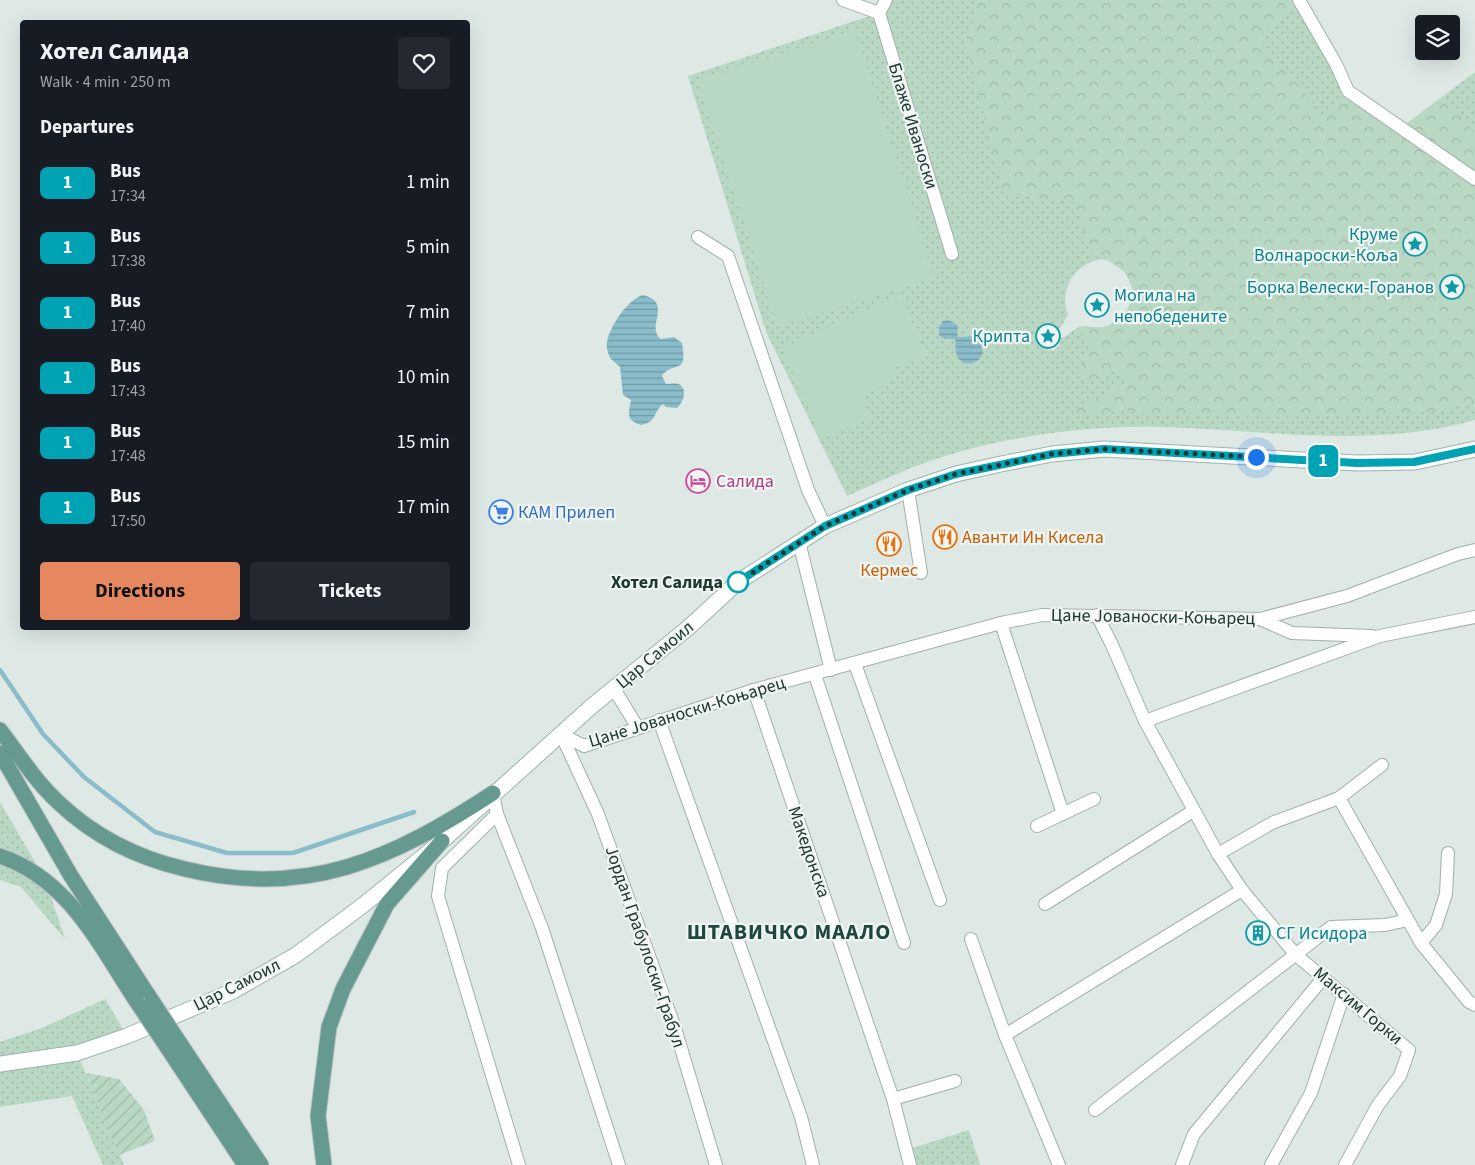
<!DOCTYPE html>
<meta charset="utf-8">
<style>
:root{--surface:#171b24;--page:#242831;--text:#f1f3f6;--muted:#9ea1a6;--accent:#e5885f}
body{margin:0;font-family:"Source Sans 3",sans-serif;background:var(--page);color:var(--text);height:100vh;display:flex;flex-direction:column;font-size:19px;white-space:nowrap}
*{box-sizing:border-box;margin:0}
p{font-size:16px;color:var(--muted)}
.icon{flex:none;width:28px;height:28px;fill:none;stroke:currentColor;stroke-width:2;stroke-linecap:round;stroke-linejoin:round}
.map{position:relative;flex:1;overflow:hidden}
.details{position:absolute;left:20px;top:20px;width:450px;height:610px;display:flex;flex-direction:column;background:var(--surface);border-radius:5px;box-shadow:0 5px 20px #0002}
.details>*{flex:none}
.badge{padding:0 10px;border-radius:8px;font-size:18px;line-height:32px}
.buttons{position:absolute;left:1415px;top:15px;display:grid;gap:10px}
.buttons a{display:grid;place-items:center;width:45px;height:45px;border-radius:5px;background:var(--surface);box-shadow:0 5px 20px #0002;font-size:25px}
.you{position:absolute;width:25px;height:25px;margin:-12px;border:4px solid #fff;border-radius:50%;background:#1a73e8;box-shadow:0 0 0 8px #1a73e833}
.map>.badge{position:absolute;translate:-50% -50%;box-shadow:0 0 0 2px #fff}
h2{padding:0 20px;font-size:19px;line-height:45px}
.round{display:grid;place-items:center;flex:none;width:52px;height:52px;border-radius:5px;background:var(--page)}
.head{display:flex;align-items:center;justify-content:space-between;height:85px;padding:0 20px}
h1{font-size:24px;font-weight:700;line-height:38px}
.cta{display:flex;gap:10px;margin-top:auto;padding:10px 20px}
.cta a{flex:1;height:58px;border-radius:5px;background:var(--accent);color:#111;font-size:20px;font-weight:700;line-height:58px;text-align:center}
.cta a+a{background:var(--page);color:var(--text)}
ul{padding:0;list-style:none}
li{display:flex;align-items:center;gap:15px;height:65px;padding:0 20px}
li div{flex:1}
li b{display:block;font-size:19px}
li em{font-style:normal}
li .badge{min-width:55px;font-weight:700;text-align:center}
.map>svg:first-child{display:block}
.grass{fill:url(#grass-dots);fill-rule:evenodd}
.forest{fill:url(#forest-crowns)}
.garden{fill:url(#garden-furrows)}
.pitch{fill:#b9d8c3}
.water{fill:url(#water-rules)}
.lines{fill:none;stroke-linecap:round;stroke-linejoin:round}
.stream{stroke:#8abcca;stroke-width:4.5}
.street-casing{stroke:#a2afab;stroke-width:14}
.secondary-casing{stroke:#9fb3ad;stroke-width:17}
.primary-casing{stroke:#bcc3c2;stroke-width:17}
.street{stroke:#fff;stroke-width:12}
.secondary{stroke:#fff;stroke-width:15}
.primary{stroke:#669a90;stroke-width:15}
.primary-bridge-casing{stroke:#bcc3c2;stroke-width:17;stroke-linecap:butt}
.primary-bridge{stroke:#669a90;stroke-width:15}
.line-casing{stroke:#fff;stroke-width:11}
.line{stroke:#00a3b4;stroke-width:8}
.walk{stroke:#213732;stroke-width:5;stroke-dasharray:0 9}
.stop-dot{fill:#fff;stroke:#00a3b4;stroke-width:2.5}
.labels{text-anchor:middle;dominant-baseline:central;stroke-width:4.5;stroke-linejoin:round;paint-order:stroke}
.street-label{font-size:18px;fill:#213732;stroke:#eef5f2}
.culture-label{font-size:18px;fill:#0d838f;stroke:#eef5f2;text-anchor:end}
.hotel-label{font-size:18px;fill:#b23c85;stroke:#eef5f2;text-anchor:start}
.shop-label{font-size:18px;fill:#366cbe;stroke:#eef5f2;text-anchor:start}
.food-label{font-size:18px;fill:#c56008;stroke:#eef5f2;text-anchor:start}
.stop-label{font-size:18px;font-weight:bold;fill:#213732;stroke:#eef5f2;text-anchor:end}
.district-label{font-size:22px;font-weight:bold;letter-spacing:1px;fill:#1f463f;stroke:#eef5f2}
</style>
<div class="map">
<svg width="1475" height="1165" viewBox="0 0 1475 1165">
<defs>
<pattern id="grass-dots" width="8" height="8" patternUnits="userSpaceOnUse" patternTransform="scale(1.25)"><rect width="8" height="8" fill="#b9d8c3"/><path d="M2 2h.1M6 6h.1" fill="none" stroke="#9fbaa8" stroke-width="1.8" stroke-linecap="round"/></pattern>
<pattern id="forest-crowns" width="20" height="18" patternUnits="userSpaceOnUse" patternTransform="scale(1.25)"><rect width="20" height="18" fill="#b9d8c3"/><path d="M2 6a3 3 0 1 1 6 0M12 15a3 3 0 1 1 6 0" fill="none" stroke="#9fbaa8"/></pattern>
<pattern id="garden-furrows" width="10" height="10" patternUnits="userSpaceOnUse" patternTransform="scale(1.25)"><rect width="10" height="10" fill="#b9d8c3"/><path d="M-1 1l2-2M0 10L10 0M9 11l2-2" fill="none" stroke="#9fbaa8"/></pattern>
<pattern id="water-rules" width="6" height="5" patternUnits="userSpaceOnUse" patternTransform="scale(1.25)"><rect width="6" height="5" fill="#8abcca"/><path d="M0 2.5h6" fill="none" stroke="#709aa5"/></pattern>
</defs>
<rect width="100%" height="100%" fill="#dee8e4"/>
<g class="grass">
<path d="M886,0H1299L1348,91L1402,127L1475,72V420C1374,449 1266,430 1162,427C1091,425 1014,435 945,456C912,466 879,482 847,496L766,332L688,76L879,13ZM1103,259C1141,271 1143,310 1107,326C1099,330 1089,325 1080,327C1072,329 1068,338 1060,338L1059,346L1053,351L1046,349L1043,344L1045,335L1057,333L1068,315C1058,289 1076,262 1103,259ZM940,323L957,332L958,337L968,336L970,364L961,361L955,339L938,329Z"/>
<path d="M0,802L45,879L65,939L21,887L0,880Z"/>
<path d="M105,999L127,1036L77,1053L124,1165H103L72,1096L0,1107V1042L42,1028Z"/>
<path d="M969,1130L980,1165H910L906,1150Z"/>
</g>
<path class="forest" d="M980,0H1299L1258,37L1322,114L1348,91L1402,127L1442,97L1475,133V400L1444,410L1398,415L1275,417L1171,416L1121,410L1077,417L1075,410L1129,381L1119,370L1091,379L1074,376C1087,358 1096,346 1078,327C1087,326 1094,328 1103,327C1120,326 1130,307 1134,293L1126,273L1111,262L1093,254L1085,239L1076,203L1003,193L966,44Z"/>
<path class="garden" d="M86,1073L119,1079L144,1110L155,1141L119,1155Z"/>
<g class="pitch">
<path d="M855,30L934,277L777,327L698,80Z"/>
<path d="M900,295L926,354L892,369L897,379L861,395L871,417L822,439L782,348Z"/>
</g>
<g class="water">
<path d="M643,295C674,303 645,326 661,339L674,337L682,343C688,376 674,360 662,376L666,384C669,384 675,383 678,384C689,388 683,403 677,408L666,407L663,404C653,412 657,422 641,425C625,420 629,412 631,400L623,395L620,367L610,358C608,353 606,347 607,342C610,326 628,299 643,295Z"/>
<path d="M949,320L957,325L958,337L972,336L980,341L983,353C979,364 964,369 957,356C955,351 956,345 955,339H945L939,335V326L943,321Z"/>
</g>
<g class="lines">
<path class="stream" d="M0,670L43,734L84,777L155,832L227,853H293L414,812"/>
<g class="street-casing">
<g id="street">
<path d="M843,0L879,13"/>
<path d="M886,0L879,13L952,254"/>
<path d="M1299,0L1336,64L1348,91L1475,179"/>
<path d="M698,237L728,256L808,490L825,526"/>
<path d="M908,490L921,573"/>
<path d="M799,542L831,670"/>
<path d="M1097,615L1112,645L1145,721L1218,854L1242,890L1296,955L1409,1050L1400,1076L1378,1105L1345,1165"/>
<path d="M1260,619L1292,633L1372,636"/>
<path d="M1001,623L1063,814"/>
<path d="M855,664L940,900"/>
<path d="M815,675L904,943"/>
<path d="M614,689L638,728"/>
<path d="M754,690L893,1099L910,1165"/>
<path d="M659,720L801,1117L813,1165"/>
<path d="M1145,721L1380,636L1475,617"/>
<path d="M561,734L584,746L754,690L1001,623L1042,615L1260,619L1347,596L1458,554L1475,550"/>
<path d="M561,734L598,814L675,1028L716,1165"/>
<path d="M493,793L497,814L542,928L619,1165"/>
<path d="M1339,798L1421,943L1469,1002L1475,1005"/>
<path d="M497,814L442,868L438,896L519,1165"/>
<path d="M1037,826L1094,799"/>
<path d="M1218,854L1272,823L1339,798L1382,765"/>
<path d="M1045,904L1193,811"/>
<path d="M971,939L1005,1035L1059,1165"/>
<path d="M1421,943L1436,925L1446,894L1448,853"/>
<path d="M1005,1035L1242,890"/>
<path d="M893,1099L955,1081"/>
<path d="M1095,1110L1331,927L1385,925L1408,920"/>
<path d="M1182,1165L1194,1134L1324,977"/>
<path d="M1271,1165L1311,1093L1344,994"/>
</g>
</g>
<g class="secondary-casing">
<path id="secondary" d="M0,1064L77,1053L127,1036L233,991L296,955L362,906L442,841L592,706L688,628L738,582L825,526L908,490L956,474L1001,464L1052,454L1104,449L1357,463L1415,462L1475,449"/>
</g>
<g class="primary-casing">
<g id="primary">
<path d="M0,730C19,755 36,782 59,803C95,837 137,858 185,869C307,899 392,859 493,793"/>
<path d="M0,753L71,876L152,1001"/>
<path d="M0,856C69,879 99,945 137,1002"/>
<path d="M185,1051L261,1165"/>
<path d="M173,1056L245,1165"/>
<path d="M324,1165L318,1116L329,1027L343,989L387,904L442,841"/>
</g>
</g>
<use href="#street" class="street"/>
<use href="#secondary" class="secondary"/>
<use href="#primary" class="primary"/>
<g class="primary-bridge-casing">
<g id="primary-bridge">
<path d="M152,1001L185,1051"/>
<path d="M137,1002L173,1056"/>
</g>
</g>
<use href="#primary-bridge" class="primary-bridge"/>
</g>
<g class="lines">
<g class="line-casing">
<path id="line" d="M738,582L825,526L908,490L956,474L1052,454L1104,449L1357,463L1414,462L1475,449"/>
</g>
<use href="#line" class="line"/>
<path class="walk" d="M738,582L825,526L908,490L956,474L1052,454L1104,449L1256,457"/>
</g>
<defs>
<g id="sight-ring" transform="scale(1.25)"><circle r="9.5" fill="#eef5f2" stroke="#0f9aa8" stroke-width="1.5"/><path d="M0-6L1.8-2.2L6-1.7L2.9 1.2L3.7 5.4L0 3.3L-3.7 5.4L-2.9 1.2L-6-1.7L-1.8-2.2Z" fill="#0f9aa8"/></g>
<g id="hotel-ring" transform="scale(1.25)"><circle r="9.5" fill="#eef5f2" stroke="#d1479c" stroke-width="1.5"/><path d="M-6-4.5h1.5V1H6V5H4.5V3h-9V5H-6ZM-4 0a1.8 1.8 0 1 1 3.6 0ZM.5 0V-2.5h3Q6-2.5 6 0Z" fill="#d1479c"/></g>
<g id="supermarket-ring" transform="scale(1.25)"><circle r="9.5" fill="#eef5f2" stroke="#3f7fe0" stroke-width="1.5"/><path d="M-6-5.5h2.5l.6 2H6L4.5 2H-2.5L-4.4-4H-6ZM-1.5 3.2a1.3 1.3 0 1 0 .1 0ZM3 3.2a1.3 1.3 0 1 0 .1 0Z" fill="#3f7fe0"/></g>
<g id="restaurant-ring" transform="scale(1.25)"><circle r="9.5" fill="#eef5f2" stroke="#e8710a" stroke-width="1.5"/><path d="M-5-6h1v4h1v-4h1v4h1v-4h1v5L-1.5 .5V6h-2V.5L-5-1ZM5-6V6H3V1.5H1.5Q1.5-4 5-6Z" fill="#e8710a"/></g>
<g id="building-ring" transform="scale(1.25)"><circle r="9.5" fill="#eef5f2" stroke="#0f9aa8" stroke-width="1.5"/><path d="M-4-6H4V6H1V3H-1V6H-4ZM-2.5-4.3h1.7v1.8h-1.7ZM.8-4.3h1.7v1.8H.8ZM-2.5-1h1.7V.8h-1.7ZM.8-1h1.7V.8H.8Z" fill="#0f9aa8"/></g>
</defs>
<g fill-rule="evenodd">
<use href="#sight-ring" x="1415" y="244"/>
<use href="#sight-ring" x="1452" y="287"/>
<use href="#sight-ring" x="1097" y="305"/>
<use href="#sight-ring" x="1048" y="336"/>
<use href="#hotel-ring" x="698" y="481"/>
<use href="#supermarket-ring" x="501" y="512"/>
<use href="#restaurant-ring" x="945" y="537"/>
<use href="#restaurant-ring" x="889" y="544"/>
<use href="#building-ring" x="1258" y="933"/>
</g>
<circle class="stop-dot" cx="738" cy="582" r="10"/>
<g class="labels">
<g class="street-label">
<text transform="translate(913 126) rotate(73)">Блаже Иваноски</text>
<text transform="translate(1153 617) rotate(1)">Цане Јованоски-Коњарец</text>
<text transform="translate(655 655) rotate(-40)">Цар Самоил</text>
<text transform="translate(687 712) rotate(-17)">Цане Јованоски-Коњарец</text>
<text transform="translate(809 852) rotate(71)">Македонска</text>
<text transform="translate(645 947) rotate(71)">Јордан Грабулоски-Грабул</text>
<text transform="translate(237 985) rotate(-27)">Цар Самоил</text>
<text transform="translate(1358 1006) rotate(40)">Максим Горки</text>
</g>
<g class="culture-label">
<text x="1398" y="234">Круме<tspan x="1398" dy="21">Волнароски-Коља</tspan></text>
<text x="1434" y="287">Борка Велески-Горанов</text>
<text x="1114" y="295" text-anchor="start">Могила на<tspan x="1114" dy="21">непобедените</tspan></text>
<text x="1030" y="336">Крипта</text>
<text x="1276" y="933" text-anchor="start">СГ Исидора</text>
</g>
<g class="hotel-label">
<text x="716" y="481">Салида</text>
</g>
<g class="shop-label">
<text x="518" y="512">КАМ Прилеп</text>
</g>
<g class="food-label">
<text x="962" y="537">Аванти Ин Кисела</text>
<text x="889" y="570" text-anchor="middle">Кермес</text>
</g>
<g class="stop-label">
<text x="723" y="582">Хотел Салида</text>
</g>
<g class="district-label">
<text x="789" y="932">ШТАВИЧКО МААЛО</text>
</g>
</g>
</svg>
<div class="buttons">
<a><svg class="icon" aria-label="layers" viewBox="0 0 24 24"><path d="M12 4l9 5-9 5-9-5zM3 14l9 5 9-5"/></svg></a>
</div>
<div class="you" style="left:1256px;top:457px"></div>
<b class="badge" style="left:1323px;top:461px;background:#00a3b4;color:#fff">1</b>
<section class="details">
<div class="head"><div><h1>Хотел Салида</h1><p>Walk · 4 min · 250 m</p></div><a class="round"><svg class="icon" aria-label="heart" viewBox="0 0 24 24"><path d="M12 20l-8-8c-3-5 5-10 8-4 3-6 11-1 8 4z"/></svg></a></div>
<h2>Departures</h2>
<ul>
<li><span class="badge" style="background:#00a3b4;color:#fff">1</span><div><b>Bus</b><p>17:34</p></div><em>1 min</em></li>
<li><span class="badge" style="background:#00a3b4;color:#fff">1</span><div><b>Bus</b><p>17:38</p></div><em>5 min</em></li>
<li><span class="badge" style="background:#00a3b4;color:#fff">1</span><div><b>Bus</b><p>17:40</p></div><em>7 min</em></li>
<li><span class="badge" style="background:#00a3b4;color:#fff">1</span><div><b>Bus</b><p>17:43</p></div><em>10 min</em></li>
<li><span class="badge" style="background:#00a3b4;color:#fff">1</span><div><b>Bus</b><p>17:48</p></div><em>15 min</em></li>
<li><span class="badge" style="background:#00a3b4;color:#fff">1</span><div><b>Bus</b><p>17:50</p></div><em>17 min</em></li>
</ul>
<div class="cta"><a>Directions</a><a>Tickets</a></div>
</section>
</div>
